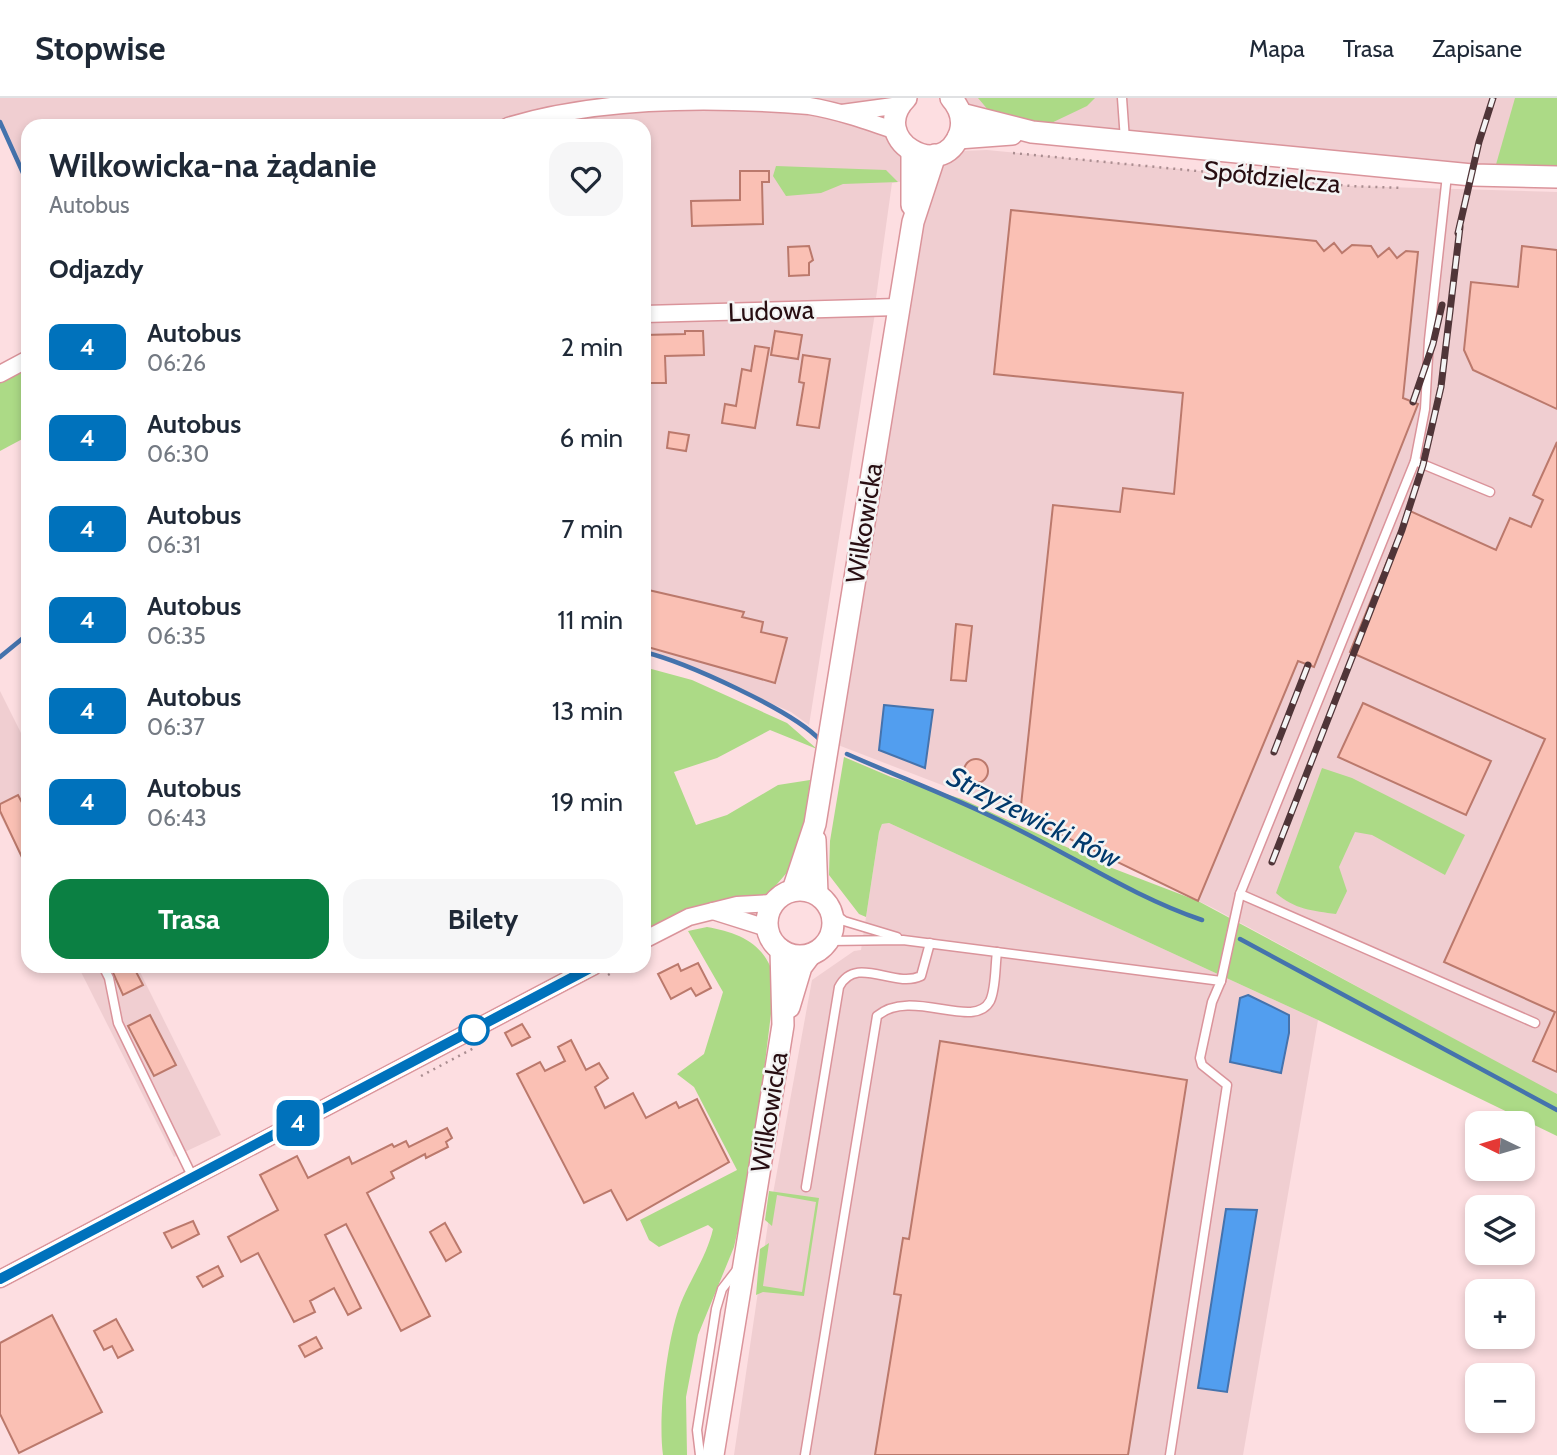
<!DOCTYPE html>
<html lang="pl">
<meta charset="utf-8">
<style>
:root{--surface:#fff;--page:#f6f6f7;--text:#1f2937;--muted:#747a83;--line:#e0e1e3;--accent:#0b8043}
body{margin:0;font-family:Cabin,sans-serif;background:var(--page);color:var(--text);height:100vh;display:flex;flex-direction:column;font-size:26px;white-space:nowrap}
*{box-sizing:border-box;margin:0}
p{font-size:23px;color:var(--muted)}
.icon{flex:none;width:38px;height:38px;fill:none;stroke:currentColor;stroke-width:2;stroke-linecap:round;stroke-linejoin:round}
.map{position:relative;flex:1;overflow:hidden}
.sheet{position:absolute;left:21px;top:21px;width:630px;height:854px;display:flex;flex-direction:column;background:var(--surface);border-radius:21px;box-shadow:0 4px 10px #0003}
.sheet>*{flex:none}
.badge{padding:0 14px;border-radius:10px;font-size:24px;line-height:46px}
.needle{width:46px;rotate:275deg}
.fabs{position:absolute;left:1465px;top:1013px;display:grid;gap:14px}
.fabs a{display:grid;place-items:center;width:70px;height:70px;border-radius:14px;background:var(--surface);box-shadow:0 4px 10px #0003;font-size:35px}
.map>.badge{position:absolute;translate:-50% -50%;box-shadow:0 0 0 4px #fff}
h2{padding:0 28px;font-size:26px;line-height:63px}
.round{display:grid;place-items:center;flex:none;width:74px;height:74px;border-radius:21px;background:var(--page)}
.overview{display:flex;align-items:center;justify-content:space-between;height:119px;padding:0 28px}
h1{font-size:33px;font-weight:800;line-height:52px}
.cta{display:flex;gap:14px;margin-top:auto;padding:14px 28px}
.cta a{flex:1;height:80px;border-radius:21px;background:var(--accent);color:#fff;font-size:28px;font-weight:800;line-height:80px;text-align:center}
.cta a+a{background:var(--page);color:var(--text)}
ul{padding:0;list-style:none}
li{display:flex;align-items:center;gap:21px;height:91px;padding:0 28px}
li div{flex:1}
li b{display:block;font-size:26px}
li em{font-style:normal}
li .badge{min-width:77px;font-weight:700;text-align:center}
header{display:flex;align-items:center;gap:42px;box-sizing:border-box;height:98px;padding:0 35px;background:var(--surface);border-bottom:2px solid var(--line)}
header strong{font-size:33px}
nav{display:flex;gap:38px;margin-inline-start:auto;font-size:24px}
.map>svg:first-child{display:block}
.built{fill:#f0ced1}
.green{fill:#acda86}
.water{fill:#529eef;stroke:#4573ad;stroke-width:2}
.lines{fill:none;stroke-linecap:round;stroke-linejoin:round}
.stream{stroke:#4573ad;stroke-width:4.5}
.building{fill:#fac0b4;stroke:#bb796c;stroke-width:2}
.lane-casing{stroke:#da949b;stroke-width:11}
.street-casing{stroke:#da949b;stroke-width:19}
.secondary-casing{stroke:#da949b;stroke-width:24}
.path{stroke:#aa8d90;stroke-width:2.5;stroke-dasharray:2 5;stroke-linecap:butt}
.lane{stroke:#fff;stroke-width:8}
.street{stroke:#fff;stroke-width:16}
.secondary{stroke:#fff;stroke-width:21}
.rail-casing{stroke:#503538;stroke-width:7}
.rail{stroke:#f4f4f4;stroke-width:4.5;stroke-dasharray:13;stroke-linecap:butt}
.line-casing{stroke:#fff;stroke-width:16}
.line{stroke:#0072bc;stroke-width:10}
.stop-dot{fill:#fff;stroke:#0072bc;stroke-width:3.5}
.labels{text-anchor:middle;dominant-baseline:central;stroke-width:5;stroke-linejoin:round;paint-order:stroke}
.street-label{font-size:26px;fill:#280e12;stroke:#f4f4f4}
.water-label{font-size:28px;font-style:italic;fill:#00396c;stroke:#f4f4f4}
</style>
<header>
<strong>Stopwise</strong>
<nav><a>Mapa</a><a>Trasa</a><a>Zapisane</a></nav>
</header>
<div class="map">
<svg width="1557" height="1357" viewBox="0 0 1557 1357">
<rect width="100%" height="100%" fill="#fddee1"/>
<g class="built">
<path d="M0,0H906L898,11L917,81L892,85L876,200L644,207V28H28V86L0,24Z"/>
<path d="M951,0H1557V79L1032,34Z"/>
<path d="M987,52L1351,88L1557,94V997L1213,810L1020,717L838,647L930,70L961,53Z"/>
<path d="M875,215L809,627L791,614L644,551V220Z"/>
<path d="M0,593L28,649V772L0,717Z"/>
<path d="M889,725L1318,922L1243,1357H734L770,1112L812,882L854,853L861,852L879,734L882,726Z"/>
<path d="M78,868H137L221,1037L174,1059Z"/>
</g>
<g class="green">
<path d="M978,0H1095L1087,8L1045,28L996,20V14L989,13Z"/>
<path d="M1515,0H1557V79L1493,77Z"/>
<path d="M776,68L886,72L898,84L843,86L821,95L786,98L773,78Z"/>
<path d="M28,261V338L0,353V276Z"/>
<path d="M644,569L692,582L787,625L817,651L770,632L717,660L674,674L696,727L727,717L778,687L810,682L803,741L790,771L758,808L737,807L644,842Z"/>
<path d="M844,659L891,679L962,701L1112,770L1198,803L1557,996V1038L1318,922L889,725L882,726L879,734L866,819L859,816L829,777L830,743Z"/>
<path d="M1322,670L1352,680L1465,737L1445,777L1372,737L1355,734L1339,769L1347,793L1336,816C1314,813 1293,811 1276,795Z"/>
<path d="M707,829C740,835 767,846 775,883L753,1063L734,1149L698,1237L686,1299L687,1357H663C658,1320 666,1252 677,1216C686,1186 706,1162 713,1131L708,1127L659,1149L649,1142L640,1122L737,1072L694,989L677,976L704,956L723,894L688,833Z"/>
<path d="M769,1093L819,1100L804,1198L763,1194L756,1197L760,1151L769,1145L763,1188L802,1194L816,1104L777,1097L772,1128L765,1122Z"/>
</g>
<g class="water">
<path d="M884,607L933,612L925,670L879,652Z"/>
<path d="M1248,897L1289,917V935L1281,975L1230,964L1240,900Z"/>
<path d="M1226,1111L1257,1112L1227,1294L1198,1290Z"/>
</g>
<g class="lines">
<g class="stream">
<path d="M0,24L28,86"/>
<path d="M644,554C685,564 792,612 820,642"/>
<path d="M0,559L28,536"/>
<path d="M847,656C901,680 956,700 1009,727C1073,758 1134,799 1202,822"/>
<path d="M1240,841L1557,1012"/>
</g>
</g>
<g class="building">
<path d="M740,73H769V84H762L763,126L692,128L691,103L740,102Z"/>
<path d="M1011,112L1316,143L1324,153L1334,145L1342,155L1352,147L1371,148L1378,159L1389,150L1397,160L1406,153L1418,154L1403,300L1418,306L1314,569L1298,563L1198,803L1020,717L1053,407L1120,414L1123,390L1174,396L1183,295L994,276Z"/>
<path d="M809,148L813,162L809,165V177L789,178L788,149Z"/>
<path d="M1522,148L1557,152V311L1473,272L1464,252L1471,184L1518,189Z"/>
<path d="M685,233H703L704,257L665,258L666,285H648V267L644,268V237L685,236Z"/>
<path d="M775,233L802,237L798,261L771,257Z"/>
<path d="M755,248L769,250L755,330L722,325L725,306L736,308L742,271L751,273Z"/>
<path d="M803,257L830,261L819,330L797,327L804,285L799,284Z"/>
<path d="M669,334L689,337L686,353L667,350Z"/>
<path d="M1557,344V974L1533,963L1555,914L1444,864L1545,641L1350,554L1408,412L1496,452L1510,420L1531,429L1543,402L1533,397Z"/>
<path d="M644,491L744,514L742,519L763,524L761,534L787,540L775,585L644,548Z"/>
<path d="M956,526L972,528L966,583L951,582Z"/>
<path d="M1363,605L1491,663L1466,717L1338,659Z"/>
<circle cx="976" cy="673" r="12"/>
<path d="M18,697L28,716V772L0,713V706Z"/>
<path d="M698,865L711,890L696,898L691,890L671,901L658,876L678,866L681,873Z"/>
<path d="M110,868H133L143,887L123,897Z"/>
<path d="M150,917L176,967L154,978L128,928Z"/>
<path d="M522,926L530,939L512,948L505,935Z"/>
<path d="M571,942L586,972L599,965L608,980L595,989L605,1010L633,995L646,1020L676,1004L679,1010L697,1001L729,1064L627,1122L611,1092L584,1105L517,976L540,964L545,973L565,963L558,949Z"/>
<path d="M940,943L1187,982L1128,1357H875L901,1197L894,1196L903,1140L909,1141Z"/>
<path d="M447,1030L452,1040L446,1044L448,1049L426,1060L425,1056L391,1074L394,1080L367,1095L430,1218L401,1233L346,1126L325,1137L361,1210L348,1217L334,1190L310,1203L315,1214L294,1224L258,1155L241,1164L228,1139L278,1112L260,1077L297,1058L308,1080L349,1059L352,1066L392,1046L394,1049L406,1043L409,1049Z"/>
<path d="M193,1123L199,1136L172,1150L164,1135Z"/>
<path d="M445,1125L461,1154L446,1163L430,1134Z"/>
<path d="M218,1168L223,1178L203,1189L197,1179Z"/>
<path d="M52,1217L102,1314L19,1355L0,1316V1245Z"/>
<path d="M116,1221L133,1252L118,1260L112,1248L104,1252L94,1233Z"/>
<path d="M316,1239L322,1250L305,1259L299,1248Z"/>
</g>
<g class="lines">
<g class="lane-casing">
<g id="lane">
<path d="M1122,0L1125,42"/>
<path d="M1447,77L1429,242L1425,311L1415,363L1240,796L1535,925"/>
<path d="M1415,363L1490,394"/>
<path d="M832,814L844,823L897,839"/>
<path d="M828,843L903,842L1221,883L1212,904L1200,960L1202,967L1227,987L1225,1000L1170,1357"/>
<path d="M103,868L109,880L118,925L193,1080"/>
<path d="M1221,883L1240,796"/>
<path d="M806,1089L839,889C856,856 894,891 921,878L930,845"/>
<path d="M700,1357L697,1332L716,1211L722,1191L739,1169"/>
<path d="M805,1357L877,918C911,889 974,933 990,903C996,891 995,868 997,854"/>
</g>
</g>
<g class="street-casing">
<g id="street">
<path d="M842,15L900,7"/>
<path d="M508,28C600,0 712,0 809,8C839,13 867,23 896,33"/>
<path d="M644,216L898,209"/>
<path d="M0,276L28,261"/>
<path d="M713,813L767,830"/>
<path d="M644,842L689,819L737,807L773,805"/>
<path d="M0,1181L594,868"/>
</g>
</g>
<g class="secondary-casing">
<g id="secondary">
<path d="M906,0C866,40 942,87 960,35C964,22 960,10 951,0"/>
<path d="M961,16L1032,34L1472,77L1557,79"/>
<path d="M958,40L1012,36"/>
<path d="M912,54V107"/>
<path d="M815,742L817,796"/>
<circle cx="800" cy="825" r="33"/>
<path d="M793,792L815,726L913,124L935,57"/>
<path d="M789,909L801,869L810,857"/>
<path d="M713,1357L779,952L783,927L781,852"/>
</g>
</g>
<g class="path">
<path d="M1013,55L1351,88L1403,90"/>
<path d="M608,877L624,868"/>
<path d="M421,978L474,950"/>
</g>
<use href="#lane" class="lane"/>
<use href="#street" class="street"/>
<use href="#secondary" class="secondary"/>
<g class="rail-casing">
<g id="rail">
<path d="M1458,135L1479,44L1493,0"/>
<path d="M1413,304L1433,246L1442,207"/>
<path d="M1274,654L1308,567"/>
<path d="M1272,764L1402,432L1423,367L1441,289L1460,129"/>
</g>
</g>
<use href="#rail" class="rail"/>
</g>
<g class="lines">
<g class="line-casing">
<path id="line" d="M0,1181L594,868"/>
</g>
<use href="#line" class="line"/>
</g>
<circle class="stop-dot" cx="474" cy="932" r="14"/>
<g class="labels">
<g class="street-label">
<text transform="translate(1272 79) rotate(6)">Spółdzielcza</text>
<text transform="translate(771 213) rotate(-2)">Ludowa</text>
<text transform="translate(864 425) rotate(-81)">Wilkowicka</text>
<text transform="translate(769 1014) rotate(-81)">Wilkowicka</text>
</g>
<g class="water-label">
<text transform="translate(1034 719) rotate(27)">Strzyżewicki Rów</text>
</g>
</g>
</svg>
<div class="fabs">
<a><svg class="needle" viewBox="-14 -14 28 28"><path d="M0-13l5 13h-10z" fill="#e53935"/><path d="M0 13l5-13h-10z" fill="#747a83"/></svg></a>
<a><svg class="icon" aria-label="layers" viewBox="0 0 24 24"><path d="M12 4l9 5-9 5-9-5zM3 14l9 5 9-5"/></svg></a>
<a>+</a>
<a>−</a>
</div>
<b class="badge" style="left:298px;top:1025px;background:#0072bc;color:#fff">4</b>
<section class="sheet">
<div class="overview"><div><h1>Wilkowicka-na żądanie</h1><p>Autobus</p></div><a class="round"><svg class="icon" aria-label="heart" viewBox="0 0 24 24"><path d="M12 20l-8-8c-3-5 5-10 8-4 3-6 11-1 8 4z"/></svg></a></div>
<h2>Odjazdy</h2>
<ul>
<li><span class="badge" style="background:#0072bc;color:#fff">4</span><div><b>Autobus</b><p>06:26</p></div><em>2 min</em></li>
<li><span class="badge" style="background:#0072bc;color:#fff">4</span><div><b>Autobus</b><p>06:30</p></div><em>6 min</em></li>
<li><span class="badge" style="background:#0072bc;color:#fff">4</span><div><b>Autobus</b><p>06:31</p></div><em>7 min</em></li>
<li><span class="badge" style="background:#0072bc;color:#fff">4</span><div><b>Autobus</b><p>06:35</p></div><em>11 min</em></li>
<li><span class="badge" style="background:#0072bc;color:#fff">4</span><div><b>Autobus</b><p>06:37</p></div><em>13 min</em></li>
<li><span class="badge" style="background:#0072bc;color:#fff">4</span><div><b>Autobus</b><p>06:43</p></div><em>19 min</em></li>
</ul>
<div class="cta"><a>Trasa</a><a>Bilety</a></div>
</section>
</div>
